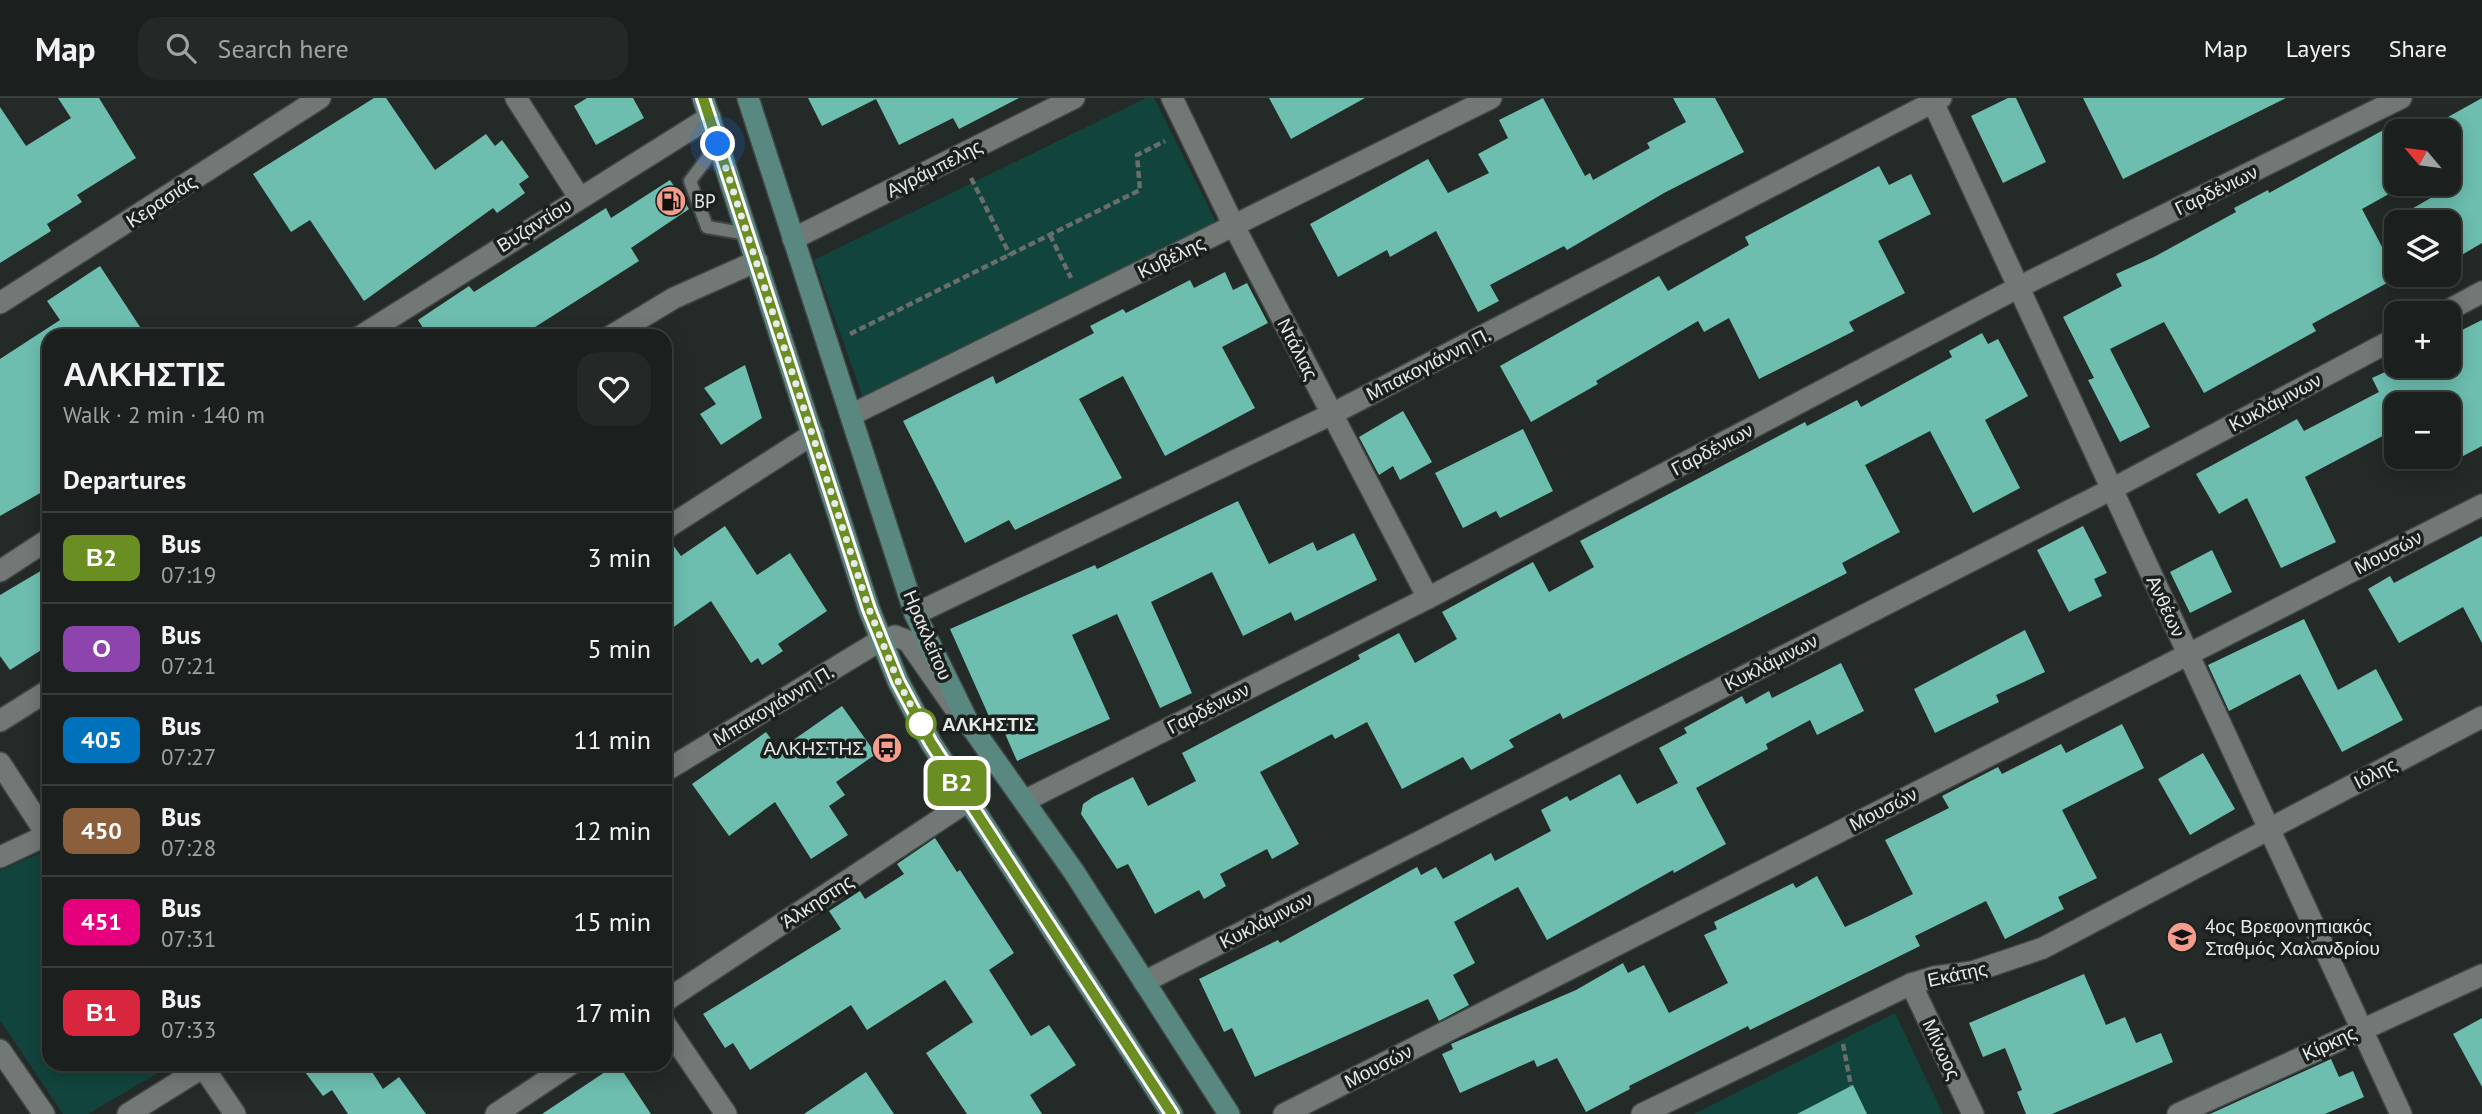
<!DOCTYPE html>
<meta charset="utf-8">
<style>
:root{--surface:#1b201e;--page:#242827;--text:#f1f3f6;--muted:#a0a3a4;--line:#393e3c}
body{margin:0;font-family:"PT Sans",sans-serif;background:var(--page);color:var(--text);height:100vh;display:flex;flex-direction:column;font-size:26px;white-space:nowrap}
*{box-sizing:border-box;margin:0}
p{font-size:23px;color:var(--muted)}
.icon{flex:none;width:38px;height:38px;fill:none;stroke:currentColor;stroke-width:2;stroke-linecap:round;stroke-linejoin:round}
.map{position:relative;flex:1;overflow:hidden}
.panel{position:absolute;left:42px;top:231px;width:630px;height:742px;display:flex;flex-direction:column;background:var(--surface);border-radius:21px;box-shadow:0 4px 18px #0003,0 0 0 2px var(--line)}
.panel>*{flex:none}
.badge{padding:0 14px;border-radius:10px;font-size:24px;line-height:46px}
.needle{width:46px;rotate:299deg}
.controls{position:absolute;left:2384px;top:21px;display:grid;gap:14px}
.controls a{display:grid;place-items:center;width:77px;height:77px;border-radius:14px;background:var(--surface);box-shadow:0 4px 18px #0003,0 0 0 2px var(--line);font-size:35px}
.you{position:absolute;width:35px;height:35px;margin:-18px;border:5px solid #fff;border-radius:50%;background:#1a73e8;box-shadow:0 0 0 10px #1a73e833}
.map>.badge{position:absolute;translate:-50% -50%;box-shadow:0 0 0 4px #fff}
h2{padding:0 21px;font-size:26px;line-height:63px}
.round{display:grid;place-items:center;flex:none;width:74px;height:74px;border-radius:21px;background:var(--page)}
.head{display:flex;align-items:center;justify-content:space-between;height:119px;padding:0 21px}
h1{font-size:33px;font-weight:800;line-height:52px}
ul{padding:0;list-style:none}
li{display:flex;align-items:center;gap:21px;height:91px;padding:0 21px;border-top:2px solid var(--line)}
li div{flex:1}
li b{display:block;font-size:26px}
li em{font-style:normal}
li .badge{min-width:77px;font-weight:700;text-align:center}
header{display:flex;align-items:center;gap:42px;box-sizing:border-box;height:98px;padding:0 35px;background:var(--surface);border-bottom:2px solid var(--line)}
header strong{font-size:33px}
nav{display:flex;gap:38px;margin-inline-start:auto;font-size:24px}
.search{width:490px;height:63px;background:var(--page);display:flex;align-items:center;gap:18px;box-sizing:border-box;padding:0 24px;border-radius:21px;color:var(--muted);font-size:26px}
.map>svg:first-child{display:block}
.green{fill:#11443c}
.building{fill:#6dbeaf}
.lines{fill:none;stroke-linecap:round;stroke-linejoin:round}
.service-casing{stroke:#414645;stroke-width:16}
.minor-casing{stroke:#414645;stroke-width:24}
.tertiary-casing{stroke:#414645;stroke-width:24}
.secondary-casing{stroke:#414645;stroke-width:24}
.path{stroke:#696e6d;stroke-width:4.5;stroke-dasharray:7 3.5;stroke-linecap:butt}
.service{stroke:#717876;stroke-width:12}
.minor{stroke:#717876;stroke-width:21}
.tertiary{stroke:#717876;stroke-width:21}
.secondary{stroke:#598881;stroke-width:21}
.line-casing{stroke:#fff;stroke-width:16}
.line{stroke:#6b8e23;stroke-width:10}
.walk{stroke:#e6eae9;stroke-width:7;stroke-dasharray:0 12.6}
.stop-dot{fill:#fff;stroke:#6b8e23;stroke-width:3.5}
.labels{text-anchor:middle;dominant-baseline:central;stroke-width:7;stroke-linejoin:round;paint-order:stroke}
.street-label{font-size:19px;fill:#e6eae9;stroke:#1b201f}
.poi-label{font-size:19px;fill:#e6eae9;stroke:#1b201f;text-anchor:start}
.stop-label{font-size:19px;font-weight:bold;fill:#e6eae9;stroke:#1b201f;text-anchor:start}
</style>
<header>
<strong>Map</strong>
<div class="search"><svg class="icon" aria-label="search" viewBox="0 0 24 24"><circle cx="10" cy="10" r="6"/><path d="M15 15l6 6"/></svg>Search here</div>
<nav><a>Map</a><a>Layers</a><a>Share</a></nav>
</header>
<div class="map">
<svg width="2482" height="1016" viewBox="0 0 2482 1016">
<rect width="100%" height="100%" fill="#242a28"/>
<g class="green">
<path d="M1146,0H1154L1218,128L865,305L814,162Z"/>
<path d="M41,755L49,766V966H173L88,1016H63L0,922V772Z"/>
<path d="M1895,915L1943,1016H1694Z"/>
</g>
<g class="building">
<path d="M58,0H99L136,60L77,97L82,104L47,126L51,133L0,165V9L26,48L71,20Z"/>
<path d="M374,0H386L435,72L486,36L495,48L502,42L529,79L519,86L525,95L497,115L493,110L364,203L310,122L291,134L253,76Z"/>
<path d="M587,0H633L644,20L596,47L574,8Z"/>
<path d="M808,0H1019L959,31L953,20L899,47L876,1L822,28Z"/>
<path d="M1269,0H1365L1291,41Z"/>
<path d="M1543,0L1585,78L1590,75L1593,82L1650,50L1647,45L1686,24L1673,0H1715L1744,54L1664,95L1567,152L1564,148L1490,187L1499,203L1478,214L1436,133L1390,159L1387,152L1338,179L1310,126L1428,61L1448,95L1489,75L1478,56L1508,40L1499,22Z"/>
<path d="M2008,0H2016L2046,64L2003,85L1971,18Z"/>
<path d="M2083,0H2286L2123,81Z"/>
<path d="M2482,0V145L2448,165V124H2389L2448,90V19Z"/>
<path d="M2396,25V92L2362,111L2398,179L2312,226L2316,233L2204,295L2164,224L2110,251L2150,329L2120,344L2088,282L2094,280L2063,219L2122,188L2116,176L2154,159L2236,114L2234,110L2268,92L2269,95Z"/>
<path d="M1879,68L1889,87L1911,76L1931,116L1878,143L1905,195L1849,224L1854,233L1759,281L1729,220L1704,234L1698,223L1596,283L1598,286L1531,324L1500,268L1659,178L1668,193L1749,147L1745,139Z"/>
<path d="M670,82L689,111L631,150L639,163L521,238H428L418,222L469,188L474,194L606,110L611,120Z"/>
<path d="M100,168L146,238H49V390L0,418V261L60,222L47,203Z"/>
<path d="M1225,174L1233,192L1247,185L1268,225L1222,249L1255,310L1165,358L1123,278L1079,301L1122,380L1015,432L1009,422L965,445L903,323L993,278L996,286L1094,235L1090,228L1123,211L1126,215L1190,182L1194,190Z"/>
<path d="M2482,222V348L2448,366V306H2396V331L2305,379L2336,444L2281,470L2247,400L2219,416L2196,376L2297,321L2304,333L2379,294L2372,280L2398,268H2448V239Z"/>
<path d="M1982,235L1988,246L1998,241L2028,298L1985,322L2020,390L1973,415L1930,333L1865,367L1900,434L1842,465L1847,475L1563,621L1560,615L1509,642L1514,649L1471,672L1463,659L1402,691L1367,624L1335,641L1332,636L1260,674L1299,746L1272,761L1267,751L1220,776L1226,788L1204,801L1199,792L1155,816L1128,766L1117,771L1081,716L1083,706L1093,699L1133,679L1148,708L1196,683L1182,655L1360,561L1358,557L1399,535L1415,565L1457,541L1442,514L1533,464L1549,494L1594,469L1580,443L1805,324L1807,328L1857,302L1861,309L1952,259L1949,253Z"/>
<path d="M745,267L762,320L721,347L700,316L716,306L704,290Z"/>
<path d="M1403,313L1432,364L1400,382L1393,368L1379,377L1359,339Z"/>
<path d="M1523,331L1553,393L1500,420L1496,413L1463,430L1435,375Z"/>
<path d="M1238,403L1269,466L1313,444L1317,453L1354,435L1377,482L1295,523L1291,514L1243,538L1212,474L1151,504L1192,595L1160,610L1117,516L1072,537L1110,621L1017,663L999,622L992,625L950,531L1095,467L1097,471Z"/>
<path d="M725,428L757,477L790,455L827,513L778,546L783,553L762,567L758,560L751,565L711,503L665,535V444L670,443L681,458Z"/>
<path d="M2083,428L2107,475L2094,481L2102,498L2069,514L2037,452Z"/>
<path d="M2482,438V545L2463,509L2399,545L2368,491L2390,478L2394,485Z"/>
<path d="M2212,452L2232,494L2190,515L2170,474Z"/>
<path d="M49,468V547L10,572L0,558V497Z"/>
<path d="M2304,521L2338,592L2376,571L2403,622L2342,654L2300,576L2229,613L2208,567Z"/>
<path d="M2025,532L2045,574L1996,597L1999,604L1935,635L1914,591Z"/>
<path d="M1841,565L1864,613L1817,637L1810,622L1766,646L1768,651L1696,690L1726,746L1674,775L1673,772L1547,842L1518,789L1454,824L1475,865L1453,877L1469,907L1439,923L1428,901L1255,979L1232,930L1224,934L1199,881L1278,842L1280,845L1417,769L1421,777L1436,769L1443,781L1491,755L1495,763L1551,733L1541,712L1567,698L1570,703L1620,676L1637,706L1678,685L1659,650L1687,635L1684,630L1742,598L1746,606L1769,593L1772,600Z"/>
<path d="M842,608L876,656L836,684L845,697L829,708L848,737L811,761L775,704L729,738L692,686L766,634L779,652Z"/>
<path d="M2122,626L2144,670L2062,712L2097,780L2058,799L2064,811L2005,841L1986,803L1915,838L1920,848L1750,932L1748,928L1629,988L1630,991L1586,1014L1557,960L1537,969L1534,962L1460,995L1442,956L1453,951L1451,946L1576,892L1623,865L1628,875L1644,867L1669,915L1728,885L1704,837L1717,831L1714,824L1793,785L1796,790L1817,778L1845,829L1869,818L1913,796L1885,742L1949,710L1942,698L1998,669L2002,676L2061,646L2066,655Z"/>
<path d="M2203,655L2235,711L2190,737L2158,681Z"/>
<path d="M935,740L957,774L960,772L1014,855L989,872L1031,938L1049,927L1076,967L1030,997L1042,1016H967L926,955L973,924L945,882L867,932L851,907L750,972L733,945L725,950L703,916L841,831L829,813L860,793L865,801L904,776L897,766Z"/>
<path d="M2084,876L2106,927L2125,919L2136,945L2161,935L2173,964L2052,1016H2026L2017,994L2022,992L2005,950L1983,959L1969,925Z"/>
<path d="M2482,920V989L2453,936Z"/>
<path d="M2331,961L2339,979L2353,973L2364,999L2325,1016H2210Z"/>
<path d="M299,966H367L383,991L399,979L426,1016H348L332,992L323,998Z"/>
<path d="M618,966L651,1016H542L617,966Z"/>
<path d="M866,974L894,1016H804Z"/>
<path d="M1853,987L1867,1016H1797Z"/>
</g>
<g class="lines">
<g class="service-casing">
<path id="service" d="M718,46L690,83L707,129L748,136"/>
</g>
<g class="minor-casing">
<g id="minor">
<path d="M516,0L579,99"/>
<path d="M1172,0L1234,128L1428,500"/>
<path d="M793,141L1074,0"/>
<path d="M0,205L320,0"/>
<path d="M2443,215L2482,194"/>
<path d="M361,238L710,19"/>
<path d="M611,238L674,200L757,163"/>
<path d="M851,317L1491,0"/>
<path d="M665,431L813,336"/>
<path d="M0,473L49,441"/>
<path d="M915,516L1332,316L1941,0"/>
<path d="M0,623L49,592"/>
<path d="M1024,703L1428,500L2019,189L2401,0"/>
<path d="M0,759L47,737"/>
<path d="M1144,884L2112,391L2396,240"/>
<path d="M1911,886L1973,1016"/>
<path d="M665,903L968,703"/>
<path d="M665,926L726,1016"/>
<path d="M0,952L44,1016"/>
<path d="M496,1016L571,966"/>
<path d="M1284,1016L2482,407"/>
<path d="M1642,1016L1911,886L1934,879L1972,874L2043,850L2482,619"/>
<path d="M2178,1016L2482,877"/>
</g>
</g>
<g class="tertiary-casing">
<g id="tertiary">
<path d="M1931,0L2401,1016"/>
<path d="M0,665L49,740"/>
<path d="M665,673L881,542L895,538L908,543L961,619"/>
<path d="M201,966L235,1016"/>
<path d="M128,1016L208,966"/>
</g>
</g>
<g class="secondary-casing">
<g id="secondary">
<path d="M703,0L869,511L898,583L931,645L1172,1016"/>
<path d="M748,0L915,516L968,624L1074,774L1229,1016"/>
</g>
</g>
<g class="path">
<path d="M971,80L1010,157"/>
<path d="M1050,137L1071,180"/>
<path d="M850,236L1140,92L1137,57L1165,43"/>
<path d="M1843,946L1851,988"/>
</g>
<use href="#service" class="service"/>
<use href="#minor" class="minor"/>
<use href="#tertiary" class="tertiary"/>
<use href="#secondary" class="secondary"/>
</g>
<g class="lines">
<g class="line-casing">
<path id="line" d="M703,0L869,511L898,583L931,645L1172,1016"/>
</g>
<use href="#line" class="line"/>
<path class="walk" d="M718,46L869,511L898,583L921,626"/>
</g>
<defs>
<g id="fuel-disc" transform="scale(1.575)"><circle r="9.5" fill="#f59d8d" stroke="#1b201f"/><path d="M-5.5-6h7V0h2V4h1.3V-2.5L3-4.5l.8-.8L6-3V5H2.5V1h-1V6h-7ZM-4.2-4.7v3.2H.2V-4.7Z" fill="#111"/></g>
<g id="bus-disc" transform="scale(1.575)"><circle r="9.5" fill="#f59d8d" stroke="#1b201f"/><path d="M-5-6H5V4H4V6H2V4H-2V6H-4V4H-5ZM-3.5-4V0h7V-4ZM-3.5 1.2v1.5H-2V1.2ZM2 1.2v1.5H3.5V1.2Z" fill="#111"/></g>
<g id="school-disc" transform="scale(1.575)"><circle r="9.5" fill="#f59d8d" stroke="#1b201f"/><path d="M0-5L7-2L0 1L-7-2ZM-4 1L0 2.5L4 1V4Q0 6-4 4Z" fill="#111"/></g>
</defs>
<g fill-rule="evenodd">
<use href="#fuel-disc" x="671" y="103"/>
<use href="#bus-disc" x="887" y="650"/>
<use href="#school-disc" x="2182" y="839"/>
</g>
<circle class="stop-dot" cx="921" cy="626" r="14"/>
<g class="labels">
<g class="street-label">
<text transform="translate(934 70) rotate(-27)">Αγράμπελης</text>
<text transform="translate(2216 92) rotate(-26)">Γαρδένιων</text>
<text transform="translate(161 103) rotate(-33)">Κερασιάς</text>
<text transform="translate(534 127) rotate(-32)">Βυζαντίου</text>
<text transform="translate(1171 159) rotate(-26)">Κυβέλης</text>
<text transform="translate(1298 251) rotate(63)">Ντάλιας</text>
<text transform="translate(1428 266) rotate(-27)">Μπακογιάννη Π.</text>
<text transform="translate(2275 304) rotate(-28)">Κυκλάμινων</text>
<text transform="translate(1712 351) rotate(-28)">Γαρδένιων</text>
<text transform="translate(2388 454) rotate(-27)">Μουσών</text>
<text transform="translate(2166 508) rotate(65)">Ανθέων</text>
<text transform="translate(928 537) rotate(67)">Ηρακλείτου</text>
<text transform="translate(1771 564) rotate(-27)">Κυκλάμινων</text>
<text transform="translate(773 607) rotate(-31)">Μπακογιάννη Π.</text>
<text transform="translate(1208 610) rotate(-27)">Γαρδένιων</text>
<text transform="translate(2375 675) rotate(-27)">Ιόλης</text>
<text transform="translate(1883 711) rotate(-27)">Μουσών</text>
<text transform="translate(817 803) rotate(-33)">Άλκηστης</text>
<text transform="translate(1266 822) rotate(-27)">Κυκλάμινων</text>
<text transform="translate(1957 876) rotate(-12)">Εκάτης</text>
<text transform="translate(2329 945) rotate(-25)">Κίρκης</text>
<text transform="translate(1942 951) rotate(65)">Μίνωος</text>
<text transform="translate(1378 968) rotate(-27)">Μουσών</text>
</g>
<g class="poi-label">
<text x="694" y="103">BP</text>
<text x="864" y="650" text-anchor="end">ΑΛΚΗΣΤΗΣ</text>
<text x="2205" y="828">4ος Βρεφονηπιακός<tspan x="2205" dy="22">Σταθμός Χαλανδρίου</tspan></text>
</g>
<g class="stop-label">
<text x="942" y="626">ΑΛΚΗΣΤΙΣ</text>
</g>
</g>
</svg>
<div class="controls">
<a><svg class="needle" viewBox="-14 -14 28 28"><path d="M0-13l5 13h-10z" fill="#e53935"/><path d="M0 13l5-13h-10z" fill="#a0a3a4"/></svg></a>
<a><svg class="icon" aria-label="layers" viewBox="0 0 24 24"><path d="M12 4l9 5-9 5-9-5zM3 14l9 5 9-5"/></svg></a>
<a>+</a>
<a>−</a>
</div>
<div class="you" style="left:718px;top:46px"></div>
<b class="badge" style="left:957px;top:685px;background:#6b8e23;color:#fff">Β2</b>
<section class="panel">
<div class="head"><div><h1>ΑΛΚΗΣΤΙΣ</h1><p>Walk · 2 min · 140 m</p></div><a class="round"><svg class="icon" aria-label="heart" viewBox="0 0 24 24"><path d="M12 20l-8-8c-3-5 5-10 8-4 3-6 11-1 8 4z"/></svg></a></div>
<h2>Departures</h2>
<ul>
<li><span class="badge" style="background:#6b8e23;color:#fff">Β2</span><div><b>Bus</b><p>07:19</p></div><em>3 min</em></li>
<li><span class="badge" style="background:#8e44ad;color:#fff">Ο</span><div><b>Bus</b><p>07:21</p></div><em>5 min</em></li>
<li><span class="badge" style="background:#0072bc;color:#fff">405</span><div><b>Bus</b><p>07:27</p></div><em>11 min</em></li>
<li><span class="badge" style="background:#8b5e3c;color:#fff">450</span><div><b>Bus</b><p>07:28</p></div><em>12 min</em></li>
<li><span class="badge" style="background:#e6007e;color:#fff">451</span><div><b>Bus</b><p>07:31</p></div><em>15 min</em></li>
<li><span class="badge" style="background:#d7263d;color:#fff">Β1</span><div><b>Bus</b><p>07:33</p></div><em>17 min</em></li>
</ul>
</section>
</div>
